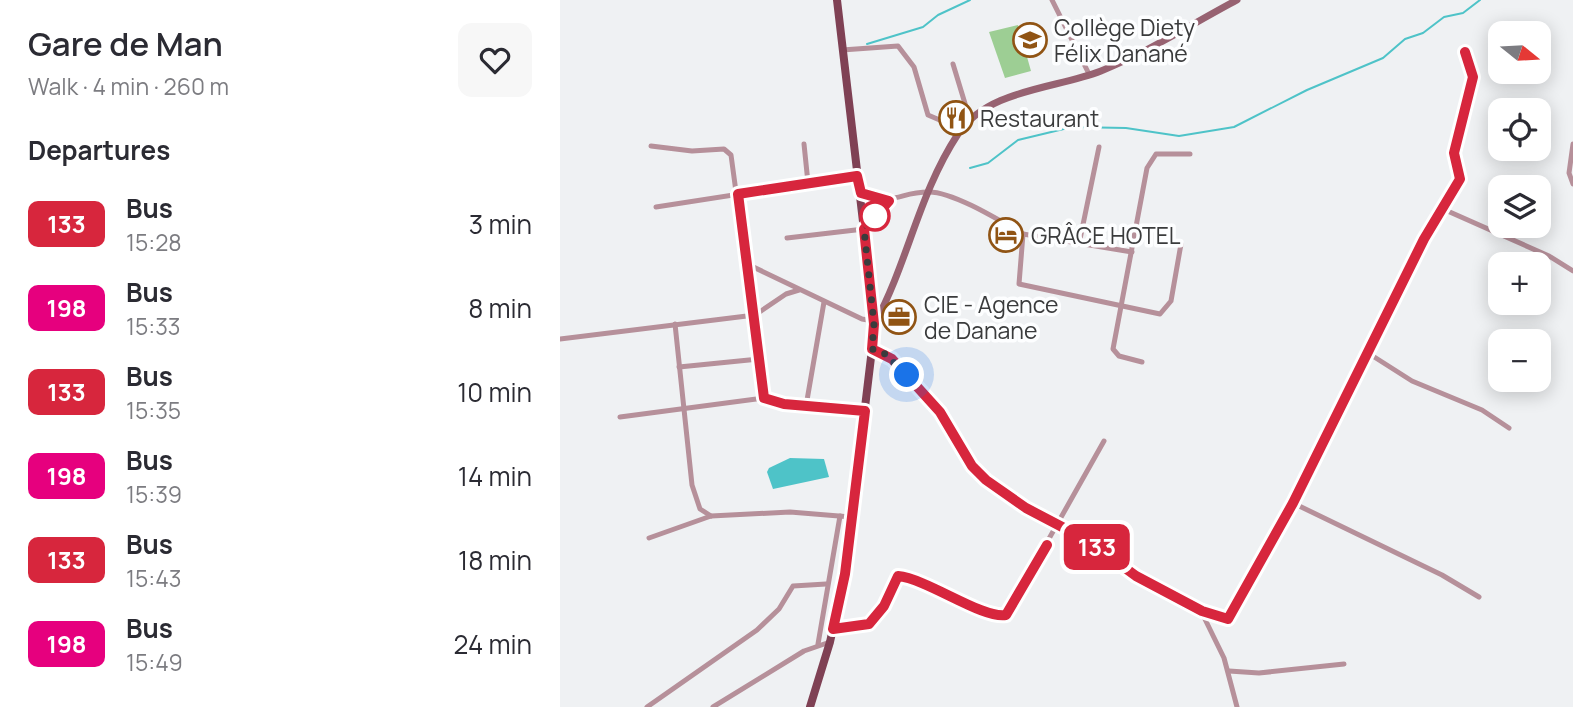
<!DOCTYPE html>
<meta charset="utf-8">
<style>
:root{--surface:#fff;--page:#f7f7f7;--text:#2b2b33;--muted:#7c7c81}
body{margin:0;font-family:Manrope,sans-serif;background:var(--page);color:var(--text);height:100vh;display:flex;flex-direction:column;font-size:26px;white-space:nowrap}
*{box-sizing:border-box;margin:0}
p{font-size:23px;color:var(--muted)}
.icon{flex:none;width:38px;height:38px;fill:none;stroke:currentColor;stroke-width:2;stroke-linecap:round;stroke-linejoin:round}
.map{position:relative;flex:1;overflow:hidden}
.sheet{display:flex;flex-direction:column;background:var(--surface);width:560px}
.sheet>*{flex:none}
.badge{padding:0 14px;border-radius:10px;font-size:24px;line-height:46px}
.needle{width:46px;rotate:108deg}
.tools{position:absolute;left:928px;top:21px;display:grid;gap:14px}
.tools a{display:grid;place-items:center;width:63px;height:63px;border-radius:14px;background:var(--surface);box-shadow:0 4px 18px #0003;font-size:35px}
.you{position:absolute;width:35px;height:35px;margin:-18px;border:5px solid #fff;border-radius:50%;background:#1a73e8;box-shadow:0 0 0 10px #1a73e833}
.map>.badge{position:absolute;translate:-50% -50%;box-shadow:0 0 0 4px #fff}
h2{padding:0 28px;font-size:26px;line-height:63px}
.round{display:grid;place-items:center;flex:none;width:74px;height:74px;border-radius:14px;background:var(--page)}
.overview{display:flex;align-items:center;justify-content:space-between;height:119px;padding:0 28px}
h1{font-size:33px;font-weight:600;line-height:52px}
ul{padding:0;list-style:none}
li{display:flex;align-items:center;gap:21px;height:84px;padding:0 28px}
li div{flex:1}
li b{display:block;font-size:26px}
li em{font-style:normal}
li .badge{min-width:77px;font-weight:700;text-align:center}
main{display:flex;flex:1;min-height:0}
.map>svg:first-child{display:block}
.green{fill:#9dce94}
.water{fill:#4ec3c8}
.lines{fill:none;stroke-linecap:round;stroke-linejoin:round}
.stream{stroke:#4ec3c8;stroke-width:2}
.street{stroke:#b6909a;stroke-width:5}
.secondary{stroke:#976271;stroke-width:7}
.primary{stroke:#7f4154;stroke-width:8}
.line-casing{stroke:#fff;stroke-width:16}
.line{stroke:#d7263d;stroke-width:10}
.walk{stroke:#3a3b3c;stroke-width:7;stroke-dasharray:0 12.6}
.stop-dot{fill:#fff;stroke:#d7263d;stroke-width:3.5}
.labels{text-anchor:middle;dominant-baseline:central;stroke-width:7;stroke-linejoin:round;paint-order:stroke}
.poi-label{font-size:23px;fill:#3a3b3c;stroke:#fdfeff;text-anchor:start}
</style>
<main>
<section class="sheet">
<div class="overview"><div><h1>Gare de Man</h1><p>Walk · 4 min · 260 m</p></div><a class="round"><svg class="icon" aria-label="heart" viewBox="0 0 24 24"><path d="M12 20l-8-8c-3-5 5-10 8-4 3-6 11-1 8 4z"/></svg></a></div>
<h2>Departures</h2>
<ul>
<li><span class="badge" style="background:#d7263d;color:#fff">133</span><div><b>Bus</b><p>15:28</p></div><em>3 min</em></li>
<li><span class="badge" style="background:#e6007e;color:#fff">198</span><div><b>Bus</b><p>15:33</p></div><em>8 min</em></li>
<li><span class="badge" style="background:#d7263d;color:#fff">133</span><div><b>Bus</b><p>15:35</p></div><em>10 min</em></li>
<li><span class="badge" style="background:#e6007e;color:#fff">198</span><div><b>Bus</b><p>15:39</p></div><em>14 min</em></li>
<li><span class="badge" style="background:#d7263d;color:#fff">133</span><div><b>Bus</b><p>15:43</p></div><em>18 min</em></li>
<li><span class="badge" style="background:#e6007e;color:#fff">198</span><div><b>Bus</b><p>15:49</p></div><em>24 min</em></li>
</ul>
</section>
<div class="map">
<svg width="1013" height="707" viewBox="0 0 1013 707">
<rect width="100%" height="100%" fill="#eff1f3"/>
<path class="green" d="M458,25L471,71L445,78L429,32Z"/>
<path class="water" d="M230,458L264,459L269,477L213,489L207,472L209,468Z"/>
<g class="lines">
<g class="stream">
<path d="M307,44L363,27L378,15L410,0"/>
<path d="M410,168L428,163L458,140L512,127L566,128L619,136L674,127L747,90L823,58L845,39L863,33L884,17L903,13L920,0"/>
</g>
<g class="street">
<path d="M492,0L529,74"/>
<path d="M282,50L338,46L354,67L368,115L389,124L399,133"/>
<path d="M393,64L410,120"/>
<path d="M244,144L248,183"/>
<path d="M1013,144L1009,173L1013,184"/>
<path d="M91,146L132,151L164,149L171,155L204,398L224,404L305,411"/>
<path d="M301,193C339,206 337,192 369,192C394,192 442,222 463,234L459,284L600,314L611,301L621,244"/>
<path d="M96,207L297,176"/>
<path d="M883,209L989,256L1013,271"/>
<path d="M463,234L572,252"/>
<path d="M227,238L304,229L329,201"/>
<path d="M519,244L539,147"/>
<path d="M187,264L302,319L313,321"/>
<path d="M115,324L132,485L140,509L151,516"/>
<path d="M0,339L195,315L226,294L239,290"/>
<path d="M312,349L332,359L380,412L412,466L426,480L457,503L527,540L576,576L640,609L664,658L677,707"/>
<path d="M808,353L852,381L922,410L949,428"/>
<path d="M582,362L559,356L553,349L587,168L596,154H630"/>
<path d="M119,367L199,359"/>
<path d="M246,406L264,302"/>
<path d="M60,417L204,398"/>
<path d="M733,503L882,575L919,597"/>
<path d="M89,538L151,516L230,512L291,517"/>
<path d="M642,611L664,619L672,615L733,503L865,239L899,182L895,147L913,77L905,52"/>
<path d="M273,629L309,624C324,611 324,589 338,576C368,579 422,619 446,615L544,441"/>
<path d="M258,644L280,516"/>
<path d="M669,671L699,673L784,664"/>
<path d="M87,707L197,630L219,609L233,586L266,584"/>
<path d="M153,707L244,651L270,642"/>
</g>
<path class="secondary" d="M315,323C348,262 359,193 398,134C428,89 495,89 541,71C588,52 632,24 677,0"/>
<path class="primary" d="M250,707L270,642L285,574L315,324L277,0"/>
</g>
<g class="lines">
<g class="line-casing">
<path id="line" d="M487,545L446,615C422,619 368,579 338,576L324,606L309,624L273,629L285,574L305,411L224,404L204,398L178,194L297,176L301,193L329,201L304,229L314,324L312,349L332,359L380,412L412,466L426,480L466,508L527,540L576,576L642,611L668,619L733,503L864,239L900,179L894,153L913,77L905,52"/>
</g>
<use href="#line" class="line"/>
<path class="walk" d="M315,216L304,229L314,324L312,349L325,354L347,375"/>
</g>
<defs>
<g id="school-ring" transform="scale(1.75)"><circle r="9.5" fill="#fdfeff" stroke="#905414" stroke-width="1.5"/><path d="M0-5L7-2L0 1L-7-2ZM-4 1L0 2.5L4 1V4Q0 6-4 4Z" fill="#905414"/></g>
<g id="restaurant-ring" transform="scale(1.75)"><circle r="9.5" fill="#fdfeff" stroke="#905414" stroke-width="1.5"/><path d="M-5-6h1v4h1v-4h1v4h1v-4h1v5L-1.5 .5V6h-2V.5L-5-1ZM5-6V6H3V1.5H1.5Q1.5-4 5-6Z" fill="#905414"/></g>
<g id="hotel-ring" transform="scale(1.75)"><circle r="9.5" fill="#fdfeff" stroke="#905414" stroke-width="1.5"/><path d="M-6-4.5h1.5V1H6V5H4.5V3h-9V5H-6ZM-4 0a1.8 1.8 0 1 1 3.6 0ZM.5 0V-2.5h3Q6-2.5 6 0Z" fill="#905414"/></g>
<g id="office-ring" transform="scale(1.75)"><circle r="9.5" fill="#fdfeff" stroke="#905414" stroke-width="1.5"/><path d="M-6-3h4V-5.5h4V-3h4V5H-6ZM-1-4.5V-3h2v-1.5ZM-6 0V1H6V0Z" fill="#905414"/></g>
</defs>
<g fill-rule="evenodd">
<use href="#school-ring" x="470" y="40"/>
<use href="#restaurant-ring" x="396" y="118"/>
<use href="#hotel-ring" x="446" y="235"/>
<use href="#office-ring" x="339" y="317"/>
</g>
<circle class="stop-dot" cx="315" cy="216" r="14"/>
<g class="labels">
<g class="poi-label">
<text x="494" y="27">Collège Diety<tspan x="494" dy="26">Félix Danané</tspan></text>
<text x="420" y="118">Restaurant</text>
<text x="471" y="235">GRÂCE HOTEL</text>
<text x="364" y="304">CIE - Agence<tspan x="364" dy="26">de Danane</tspan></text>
</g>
</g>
</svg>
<div class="tools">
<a><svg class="needle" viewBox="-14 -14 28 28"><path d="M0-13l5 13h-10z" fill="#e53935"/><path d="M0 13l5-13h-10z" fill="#7c7c81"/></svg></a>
<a><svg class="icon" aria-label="locate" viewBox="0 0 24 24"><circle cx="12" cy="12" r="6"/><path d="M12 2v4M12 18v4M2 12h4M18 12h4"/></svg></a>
<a><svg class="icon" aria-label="layers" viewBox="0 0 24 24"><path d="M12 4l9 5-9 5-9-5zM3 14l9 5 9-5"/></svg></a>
<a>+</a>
<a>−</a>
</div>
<div class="you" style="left:347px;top:375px"></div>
<b class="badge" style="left:537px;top:547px;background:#d7263d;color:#fff">133</b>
</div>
</main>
